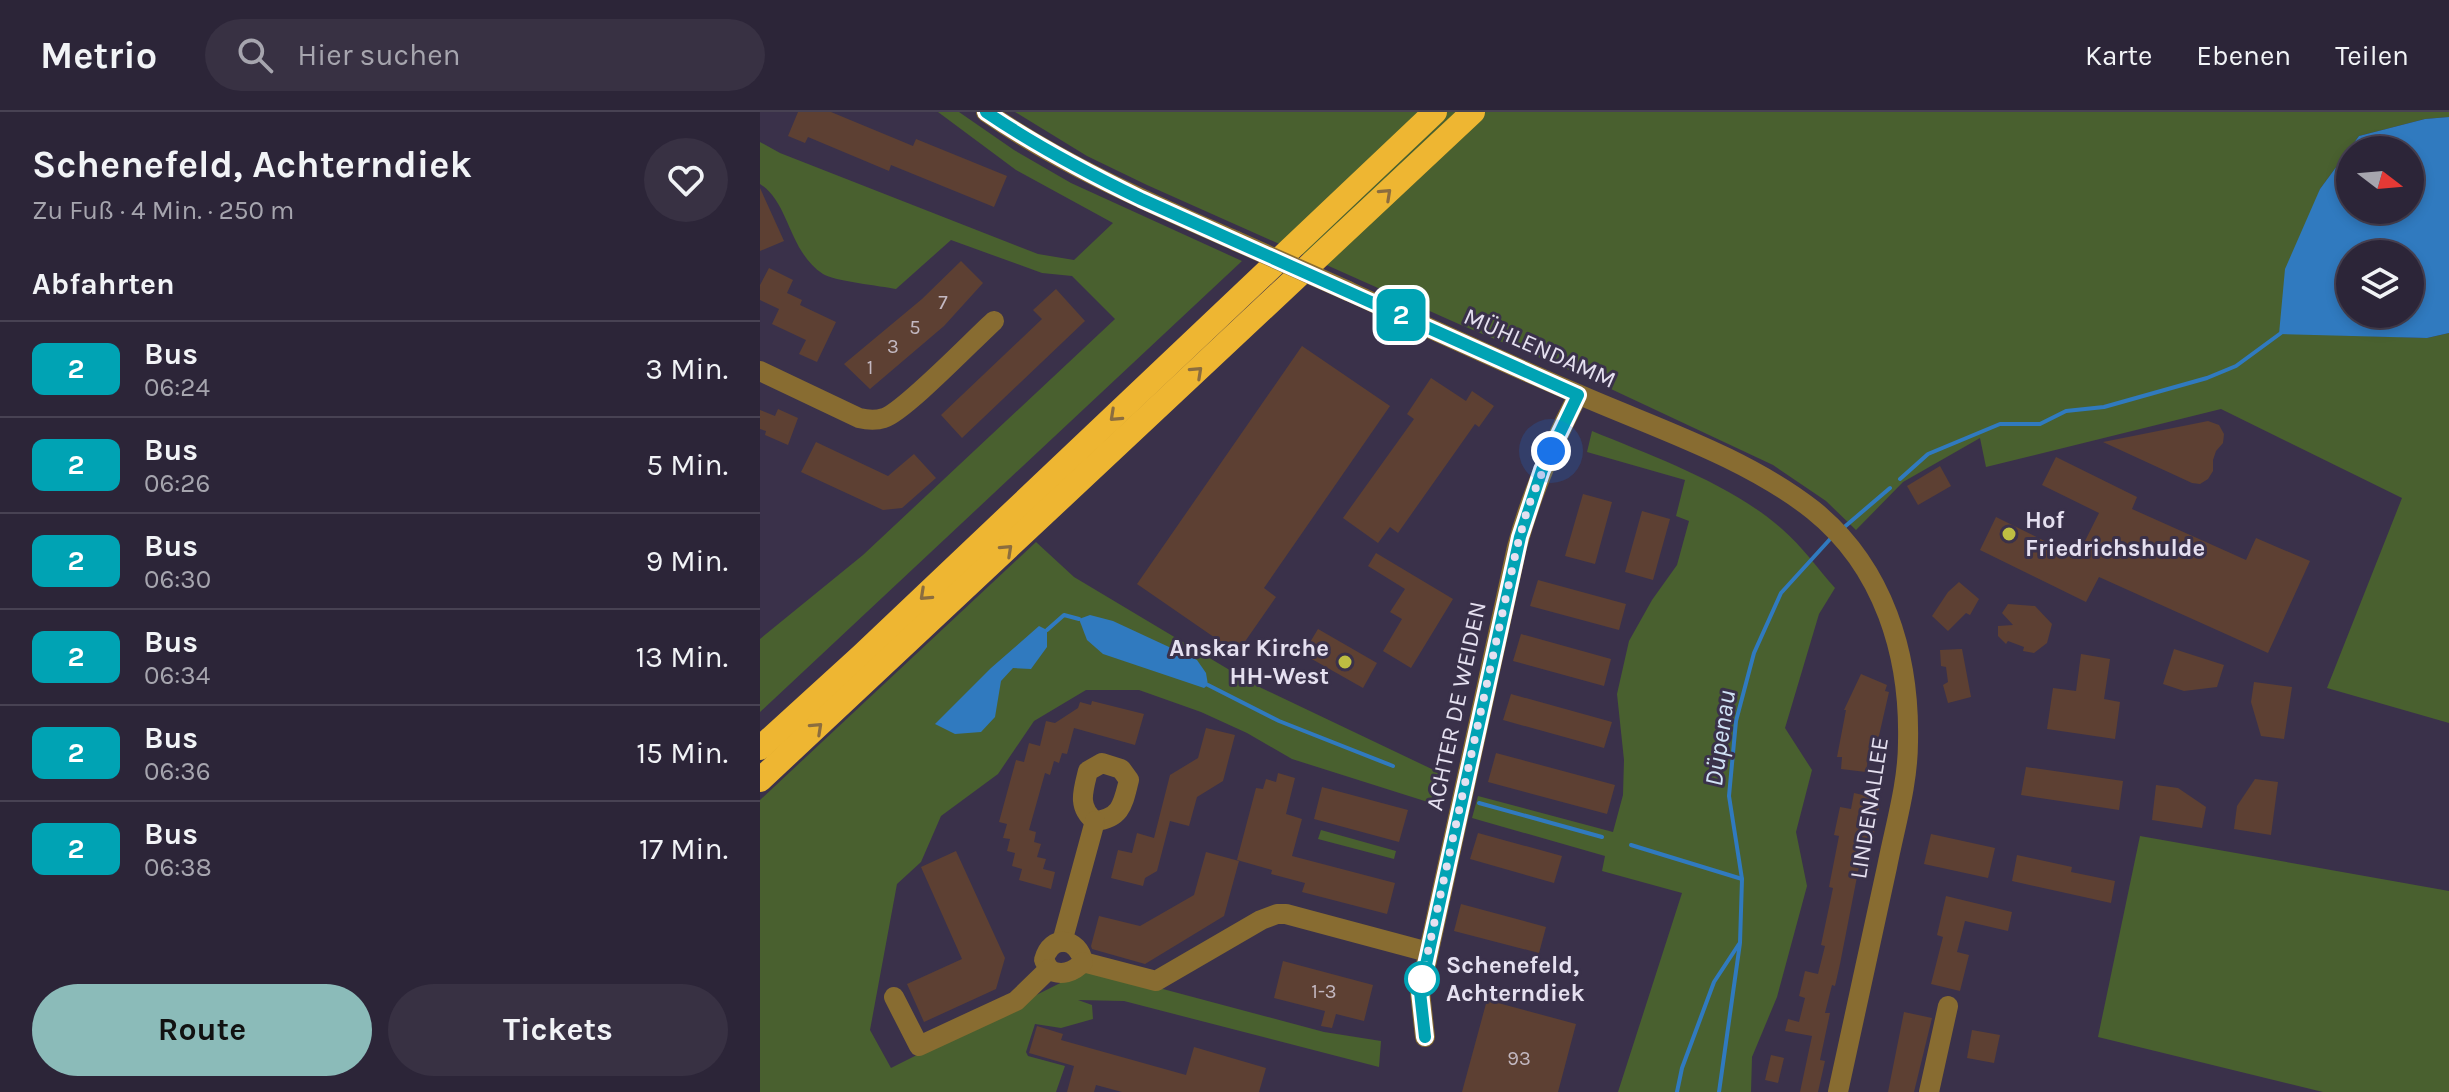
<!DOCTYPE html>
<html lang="de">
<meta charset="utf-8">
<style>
:root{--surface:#2c2538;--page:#383143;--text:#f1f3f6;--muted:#a6a5ae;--line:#484253;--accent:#8bbbb9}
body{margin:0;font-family:Karla,sans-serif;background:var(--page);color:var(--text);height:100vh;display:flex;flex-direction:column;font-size:30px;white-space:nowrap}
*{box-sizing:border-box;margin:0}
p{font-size:26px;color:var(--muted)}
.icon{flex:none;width:44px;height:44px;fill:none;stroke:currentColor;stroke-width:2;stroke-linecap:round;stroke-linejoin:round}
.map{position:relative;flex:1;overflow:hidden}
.panel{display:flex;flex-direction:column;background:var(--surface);width:760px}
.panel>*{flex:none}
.badge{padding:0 16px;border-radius:12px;font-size:28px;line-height:52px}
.needle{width:52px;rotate:106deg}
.fabs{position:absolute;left:1576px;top:24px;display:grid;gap:16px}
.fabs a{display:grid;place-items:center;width:88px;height:88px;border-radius:50%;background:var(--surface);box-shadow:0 4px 12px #0003,0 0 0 2px var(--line);font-size:40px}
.you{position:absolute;width:40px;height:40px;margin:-20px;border:6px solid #fff;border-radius:50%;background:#1a73e8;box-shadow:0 0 0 12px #1a73e833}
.map>.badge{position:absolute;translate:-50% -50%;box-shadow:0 0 0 4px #fff}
h2{padding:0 32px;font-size:30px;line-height:72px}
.round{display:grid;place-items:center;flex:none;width:84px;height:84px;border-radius:42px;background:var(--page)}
.headline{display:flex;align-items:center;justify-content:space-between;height:136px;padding:0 32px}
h1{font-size:38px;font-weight:700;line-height:60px}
.action{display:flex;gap:16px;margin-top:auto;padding:16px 32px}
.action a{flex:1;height:92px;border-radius:48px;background:var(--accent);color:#111;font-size:32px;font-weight:700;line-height:92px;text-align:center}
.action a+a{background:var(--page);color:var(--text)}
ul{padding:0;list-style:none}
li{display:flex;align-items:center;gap:24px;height:96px;padding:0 32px;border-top:2px solid var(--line)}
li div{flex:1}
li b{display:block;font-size:30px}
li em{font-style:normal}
li .badge{min-width:88px;font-weight:700;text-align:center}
header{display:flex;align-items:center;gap:48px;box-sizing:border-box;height:112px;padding:0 40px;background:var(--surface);border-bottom:2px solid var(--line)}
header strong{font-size:38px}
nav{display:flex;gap:44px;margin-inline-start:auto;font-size:28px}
.search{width:560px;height:72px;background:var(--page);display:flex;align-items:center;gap:20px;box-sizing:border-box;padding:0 28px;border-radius:44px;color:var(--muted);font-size:30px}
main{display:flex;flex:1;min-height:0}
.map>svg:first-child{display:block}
.green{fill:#49602f}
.water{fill:#307abf;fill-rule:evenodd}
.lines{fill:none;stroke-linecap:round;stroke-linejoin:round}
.stream{stroke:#307abf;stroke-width:4}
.building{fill:#5d4033}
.minor{stroke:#886c31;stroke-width:20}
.highway{stroke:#eeb632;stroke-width:24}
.minor-bridge{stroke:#886c31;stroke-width:20}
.oneway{stroke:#8b6d3f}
.line-casing{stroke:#fff;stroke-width:18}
.line{stroke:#00a3b4;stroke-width:12}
.walk{stroke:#e5e0f0;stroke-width:8;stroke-dasharray:0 14.4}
.poi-dot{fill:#bebe42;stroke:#3a314a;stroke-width:3}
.stop-dot{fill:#fff;stroke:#00a3b4;stroke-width:4}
.labels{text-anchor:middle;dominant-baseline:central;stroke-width:6;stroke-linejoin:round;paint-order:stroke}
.number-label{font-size:20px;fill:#c3b8c1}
.street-label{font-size:24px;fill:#e5e0f0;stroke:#3a314a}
.poi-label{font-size:24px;font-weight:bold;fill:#e5e0f0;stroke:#3a314a;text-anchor:start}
.stop-label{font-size:24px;font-weight:bold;fill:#e5e0f0;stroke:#3a314a;text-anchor:start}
.water-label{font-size:26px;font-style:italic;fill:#d1e3f6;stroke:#3a314a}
</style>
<header>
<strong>Metrio</strong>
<div class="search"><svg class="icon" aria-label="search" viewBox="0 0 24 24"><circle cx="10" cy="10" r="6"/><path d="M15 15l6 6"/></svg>Hier suchen</div>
<nav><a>Karte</a><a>Ebenen</a><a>Teilen</a></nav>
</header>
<main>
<section class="panel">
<div class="headline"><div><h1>Schenefeld, Achterndiek</h1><p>Zu Fuß · 4 Min. · 250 m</p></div><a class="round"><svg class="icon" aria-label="heart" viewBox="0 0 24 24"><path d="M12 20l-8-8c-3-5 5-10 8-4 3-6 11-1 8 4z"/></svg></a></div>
<h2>Abfahrten</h2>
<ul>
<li><span class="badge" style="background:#00a3b4;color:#fff">2</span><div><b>Bus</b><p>06:24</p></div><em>3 Min.</em></li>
<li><span class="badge" style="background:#00a3b4;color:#fff">2</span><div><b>Bus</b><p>06:26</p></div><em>5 Min.</em></li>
<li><span class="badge" style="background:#00a3b4;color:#fff">2</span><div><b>Bus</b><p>06:30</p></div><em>9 Min.</em></li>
<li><span class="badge" style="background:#00a3b4;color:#fff">2</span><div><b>Bus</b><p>06:34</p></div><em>13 Min.</em></li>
<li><span class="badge" style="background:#00a3b4;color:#fff">2</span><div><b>Bus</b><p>06:36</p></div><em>15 Min.</em></li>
<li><span class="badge" style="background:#00a3b4;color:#fff">2</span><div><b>Bus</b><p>06:38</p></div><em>17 Min.</em></li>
</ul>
<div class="action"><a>Route</a><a>Tickets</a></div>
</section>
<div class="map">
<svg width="1689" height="980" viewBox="0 0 1689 980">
<rect width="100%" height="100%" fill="#3a314a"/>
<g class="green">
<path d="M178,0H199L254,38L311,71L482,149L0,600V527L103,443L355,207L312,164L282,161L191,128L136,177C121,174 74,169 63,162C28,139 30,91 0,72V30L20,41L278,142L314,148L353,111L256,58Z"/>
<path d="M255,0H1689V5L1665,7L1599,24L1560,77L1519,221L1667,226L1689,221V611L1567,576L1642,386L1461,297L1226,355L1220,326L1143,370L1096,418L1066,389L1013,353L819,262L701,213L387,73L327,44Z"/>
<path d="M832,319C895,345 971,372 1022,417C1042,434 1058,457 1075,476L1059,502L1025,616L1052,658L1036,720L1047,774L1017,885L992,945L991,980H858L922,781L842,759L845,744L712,706L718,684L853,720L863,683L864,648L857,582L869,529L892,488L917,453L929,409L916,404L925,368L827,340Z"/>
<path d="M276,430L314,465L493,572L678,660L671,691L532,647L487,621L441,600L379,578H326L274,609L238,662L181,704L161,750L137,772L110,918L131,956L328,857L564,920L621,929L619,955L364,889L318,888L332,893L333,907L301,916L275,912L266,940L268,944L305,954L296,980H0V688Z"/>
<path d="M561,718L636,739L634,747L558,727Z"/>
<path d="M1380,724L1689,779V980H1563L1338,925Z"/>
</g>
<g class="water">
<path d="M1689,5V221L1667,226L1519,222L1525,157L1560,77L1599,24L1665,7ZM1650,38V98H1590V38ZM1650,142V202H1590V142Z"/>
<path d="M330,503L353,509L437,548L446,561L448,573L444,576L343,542L327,528L319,507Z"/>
<path d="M279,514L287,518V535L271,557L253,556L241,569L235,605L221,620L195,622L175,612L231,556Z"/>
</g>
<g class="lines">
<g class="stream">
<path d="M1140,367L1168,342L1240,312H1280L1306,299L1344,295L1447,266L1476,254L1521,221"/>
<path d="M1082,417L1130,376"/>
<path d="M287,518L304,503L319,507"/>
<path d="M448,573L519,609L633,654"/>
<path d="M719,691L842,725"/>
<path d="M871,733L982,767"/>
<path d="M917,980L922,956L954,870L979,832"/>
<path d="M959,980L980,831L982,767L969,684L976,609L994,541L1021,481L1072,425"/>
</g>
</g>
<g class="building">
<path d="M38,0H71L153,34L156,27L247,64L234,95L131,53L129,59L48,25L45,31L28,24Z"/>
<path d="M0,76L24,129L0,139Z"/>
<path d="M201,149L223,171L184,214L110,277L84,252L162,187Z"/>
<path d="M9,156L33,168L27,181L42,188L40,193L76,210L57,250L39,242L46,228L12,212L19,197L0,188V173Z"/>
<path d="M296,177L325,209L202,326L181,303L282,207L273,198Z"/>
<path d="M542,234L630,294L504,476L516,485L477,541L377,472Z"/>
<path d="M671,266L706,289L712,279L734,294L719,315L715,312L638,421L630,415L618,431L583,406L654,307L647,302Z"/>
<path d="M18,297L38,306L28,333L5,323L6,319L0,317V298L15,304Z"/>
<path d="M1448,309L1459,313L1464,322L1463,331L1456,339L1453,348V359L1448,367L1440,372L1432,371L1343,330Z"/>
<path d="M56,330L128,364L154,342L176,366L142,396L123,398L41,360Z"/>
<path d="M1296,345L1377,385L1372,397L1486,448L1496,426L1550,449L1508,541L1339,465L1326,490L1220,438L1236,405L1317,445L1339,401L1282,373Z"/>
<path d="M1180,354L1191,374L1158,393L1147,374Z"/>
<path d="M823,382L852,390L835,452L805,444Z"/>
<path d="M882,399L910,407L893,468L865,460Z"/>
<path d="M616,441L693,487L651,556L623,539L642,507L630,500L645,477L608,454Z"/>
<path d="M778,468L866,492L859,518L770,494Z"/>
<path d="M1199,470L1219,487L1210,503L1206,501L1188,519L1172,504L1188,480Z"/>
<path d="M1248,492L1275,494L1292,512L1287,531L1274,541L1263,539L1264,535L1248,529L1246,532L1238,524V514L1253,513L1242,501Z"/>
<path d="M558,517L617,551L603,576L543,542Z"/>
<path d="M761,522L851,547L844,574L753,549Z"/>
<path d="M1202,537L1211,585L1188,591L1183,573L1188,570L1186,555L1181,554L1180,538Z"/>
<path d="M1414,537L1464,553L1457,575L1424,579L1403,572Z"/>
<path d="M1321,542L1350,547L1344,587L1360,590L1355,627L1287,617L1293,576L1316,579Z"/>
<path d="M1101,562L1127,573L1125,579L1129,580L1118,628L1111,626L1106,660L1081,657L1082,645H1077L1086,598H1084Z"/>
<path d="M1494,570L1532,575L1524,627L1501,624L1491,590Z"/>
<path d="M751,582L852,610L844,636L743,608Z"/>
<path d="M332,589L384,602L375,633L314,616L307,642L302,641L299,651L294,649L290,663L285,661L269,718L276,720L274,730L281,732L277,745L286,747L283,757L295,760L291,777L259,768L262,757L252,754L255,741L247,739L250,727L243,726L247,712L239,710L256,648L264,650L269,631L280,634L286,609L295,611L318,596L320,590L331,593Z"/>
<path d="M446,616L475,623L463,669L437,685L429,714L410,709L397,759L385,766L383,774L351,766L358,738L372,741L377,721L394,726L410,663L438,646Z"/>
<path d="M736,641L855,673L847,702L728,670Z"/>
<path d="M1266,655L1363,669L1359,698L1261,683Z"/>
<path d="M518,661L535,666L526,702L542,707L532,744L635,771L627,802L542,780L545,771L511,762L512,758L477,748L496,676L503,677L506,667L516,670Z"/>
<path d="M1495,667L1518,670L1511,723L1474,717L1477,694Z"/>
<path d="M1396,673L1418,676L1446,695L1442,716L1392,708Z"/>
<path d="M562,675L648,698L639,730L554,707Z"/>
<path d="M1094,681L1121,687L1112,731L1104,729L1080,852L1075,874L1072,873L1065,901H1070L1060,948L1065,949L1058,980H1040L1052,924L1025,919L1028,907L1039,910L1045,886L1039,884L1045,859L1058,862L1065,834L1061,833L1073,776L1069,775L1079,724L1074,723L1080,695L1091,697Z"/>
<path d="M718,721L802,744L794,771L710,747Z"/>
<path d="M1171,722L1235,736L1228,766L1164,752Z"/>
<path d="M196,739L245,846L236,877L164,910L147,872L202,847L161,755Z"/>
<path d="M446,740L479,749L464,804L385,852L332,837L331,834L339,804L380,814L434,783Z"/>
<path d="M1257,743L1312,755L1311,760L1355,769L1351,791L1252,769Z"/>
<path d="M1186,784L1252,800L1248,819L1205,809L1197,840L1209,843L1200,879L1171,872L1183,825L1177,823Z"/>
<path d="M701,792L786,815L779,841L694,819Z"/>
<path d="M523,849L613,873L604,909L576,902L572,916L561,914L565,899L514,886Z"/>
<path d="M727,888L816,912L798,980H702Z"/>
<path d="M1144,900L1172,906L1154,980H1128Z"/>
<path d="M277,914L303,922L301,928L426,963L434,935L506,956L499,980H362L336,973L334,980H307L314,954L269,941Z"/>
<path d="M1212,918L1240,923L1234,951L1207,946Z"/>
<path d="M1011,943L1024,946L1018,971L1005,968Z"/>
</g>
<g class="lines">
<g class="minor">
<path d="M226,0C304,54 390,91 476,129"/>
<path d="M588,179C665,214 742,250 820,283C898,317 985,345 1053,398C1124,455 1150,543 1148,630C1148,672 1135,714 1127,755C1111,830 1094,905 1078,980"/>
<path d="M0,259L99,306C107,308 115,309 124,306C144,300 214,227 234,209"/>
<path d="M342,651L361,657L369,668C363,691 362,706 335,709C317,695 323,679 328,659Z"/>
<path d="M302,830L335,709"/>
<path d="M323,850L396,869L501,808L517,802H526L668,840"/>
<path d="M289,857L284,848C291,821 319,826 323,850"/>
<path d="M134,885L159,934L256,889L289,857C300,865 314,860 323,850"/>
<path d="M665,925L660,880L757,435C771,382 793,332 818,283"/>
<path d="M1169,980L1188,894"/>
</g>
<g class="highway">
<path d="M0,636L102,543L675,0"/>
<path d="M0,668L713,0"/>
</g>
<path class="minor-bridge" d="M476,129L588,179"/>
</g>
<defs><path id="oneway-chevron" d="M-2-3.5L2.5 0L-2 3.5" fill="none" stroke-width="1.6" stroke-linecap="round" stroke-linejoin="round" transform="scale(2)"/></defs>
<g class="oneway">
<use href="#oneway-chevron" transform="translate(626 82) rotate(-43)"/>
<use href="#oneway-chevron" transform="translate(437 260) rotate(-43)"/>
<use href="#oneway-chevron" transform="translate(355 304) rotate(137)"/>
<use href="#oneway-chevron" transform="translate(247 438) rotate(-43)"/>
<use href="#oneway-chevron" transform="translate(165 483) rotate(137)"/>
<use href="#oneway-chevron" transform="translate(57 616) rotate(-43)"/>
</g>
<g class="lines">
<g class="line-casing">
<path id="line" d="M226,0C276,34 327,61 381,87L818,283L782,358L760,425L660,880L665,925"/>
</g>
<use href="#line" class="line"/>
<path class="walk" d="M662,867L757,435L768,395L791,339"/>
</g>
<g class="poi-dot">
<circle cx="1249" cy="422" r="8"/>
<circle cx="585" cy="550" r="8"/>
</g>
<circle class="stop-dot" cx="662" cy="867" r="16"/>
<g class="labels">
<g class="number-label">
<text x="183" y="190">7</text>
<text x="155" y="215">5</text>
<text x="133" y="234">3</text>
<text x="110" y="255">1</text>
<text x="564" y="879">1-3</text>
<text x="759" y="946">93</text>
</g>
<g class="street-label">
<text transform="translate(780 236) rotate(24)">MÜHLENDAMM</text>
<text transform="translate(696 594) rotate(-78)">ACHTER DE WEIDEN</text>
<text transform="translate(1109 696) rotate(-81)">LINDENALLEE</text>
</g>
<g class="poi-label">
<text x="1265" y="408">Hof<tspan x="1265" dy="28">Friedrichshulde</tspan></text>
<text x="569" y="536" text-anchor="end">Anskar Kirche<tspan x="569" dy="28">HH-West</tspan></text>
</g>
<g class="stop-label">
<text x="686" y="853">Schenefeld,<tspan x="686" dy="28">Achterndiek</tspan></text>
</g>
<g class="water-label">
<text transform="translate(960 626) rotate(-82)">Düpenau</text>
</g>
</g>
</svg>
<div class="fabs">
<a><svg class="needle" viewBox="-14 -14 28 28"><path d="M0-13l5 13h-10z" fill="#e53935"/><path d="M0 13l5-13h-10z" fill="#a6a5ae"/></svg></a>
<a><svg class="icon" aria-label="layers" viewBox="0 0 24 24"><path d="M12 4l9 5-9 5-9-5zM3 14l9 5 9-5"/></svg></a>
</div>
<div class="you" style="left:791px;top:339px"></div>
<b class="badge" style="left:641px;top:203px;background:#00a3b4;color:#fff">2</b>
</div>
</main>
